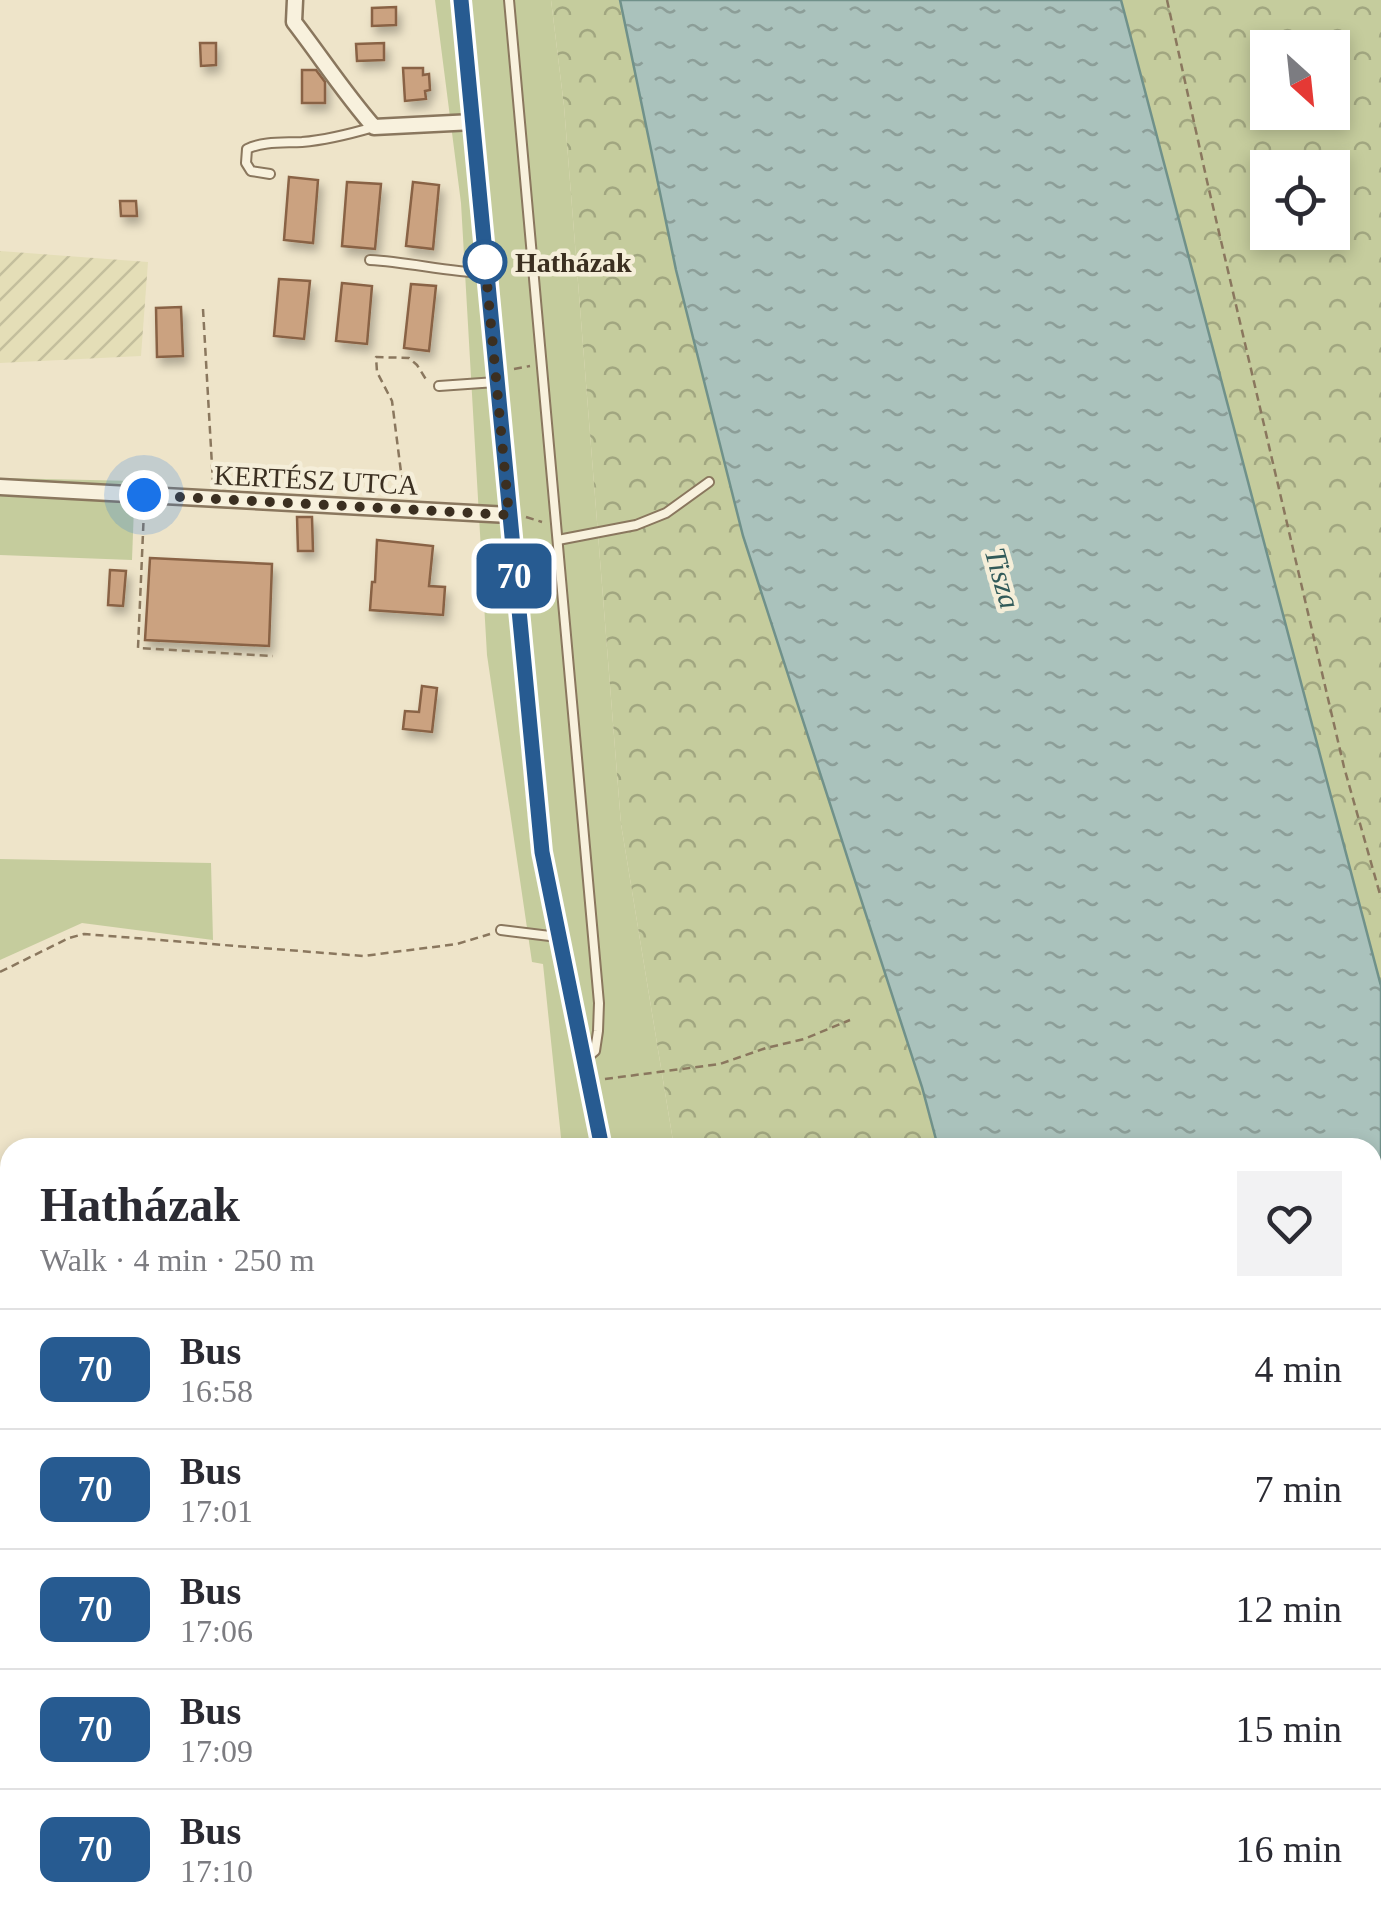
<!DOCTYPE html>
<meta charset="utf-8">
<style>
:root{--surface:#fff;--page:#f2f2f3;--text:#2b2b33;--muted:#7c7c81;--line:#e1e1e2}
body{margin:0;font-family:"Times New Roman",serif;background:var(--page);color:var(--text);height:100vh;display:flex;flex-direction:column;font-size:38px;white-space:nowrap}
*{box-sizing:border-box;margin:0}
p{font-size:32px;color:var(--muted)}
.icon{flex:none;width:55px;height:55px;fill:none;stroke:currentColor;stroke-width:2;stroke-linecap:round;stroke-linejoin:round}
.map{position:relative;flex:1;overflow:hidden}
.panel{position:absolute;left:0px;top:1138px;width:1382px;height:792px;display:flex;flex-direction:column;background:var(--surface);border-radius:30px 30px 0 0;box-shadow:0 5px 15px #0003}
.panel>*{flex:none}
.badge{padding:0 20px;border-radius:15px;font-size:35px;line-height:65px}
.needle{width:65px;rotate:153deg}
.fabs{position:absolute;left:1250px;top:30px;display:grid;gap:20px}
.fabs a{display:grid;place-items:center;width:100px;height:100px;border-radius:0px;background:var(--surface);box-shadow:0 5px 15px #0003;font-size:50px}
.you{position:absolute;width:50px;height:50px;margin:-25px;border:8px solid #fff;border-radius:50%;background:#1a73e8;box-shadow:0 0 0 15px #1a73e833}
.map>.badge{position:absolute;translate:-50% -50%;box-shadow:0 0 0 5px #fff}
.round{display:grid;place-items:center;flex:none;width:105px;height:105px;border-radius:0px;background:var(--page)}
.head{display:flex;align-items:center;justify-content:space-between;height:170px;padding:0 40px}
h1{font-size:48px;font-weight:800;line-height:75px}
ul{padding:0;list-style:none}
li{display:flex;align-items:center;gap:30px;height:120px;padding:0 40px;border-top:2px solid var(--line)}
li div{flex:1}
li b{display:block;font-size:38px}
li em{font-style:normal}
li .badge{min-width:110px;font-weight:700;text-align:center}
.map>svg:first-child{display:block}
.farmland{fill:url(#farmland-furrows)}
.green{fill:#c5cc9d}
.forest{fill:url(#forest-crowns);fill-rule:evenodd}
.water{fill:url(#water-ripples);stroke:#70918a;stroke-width:2.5}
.building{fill:#cba280;stroke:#896244;stroke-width:2.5;filter:url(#shadow)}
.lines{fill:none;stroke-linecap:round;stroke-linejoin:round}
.service-casing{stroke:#8a775e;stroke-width:12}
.minor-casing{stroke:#8a775e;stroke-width:19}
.path{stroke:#8a775e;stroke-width:2.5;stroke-dasharray:8 5;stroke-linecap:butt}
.service{stroke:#f8f1dd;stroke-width:8}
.minor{stroke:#f8f1dd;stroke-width:14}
.rail{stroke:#3b2f21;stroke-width:5;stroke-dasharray:18 18;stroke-linecap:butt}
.line-casing{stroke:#fff;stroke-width:22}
.line{stroke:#275b91;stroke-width:15}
.walk{stroke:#3b2f21;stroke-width:10;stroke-dasharray:0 18}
.stop-dot{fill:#fff;stroke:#275b91;stroke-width:5}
.labels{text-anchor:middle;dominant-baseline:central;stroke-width:9;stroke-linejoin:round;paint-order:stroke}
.stop-label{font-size:28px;font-weight:bold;fill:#3b2f21;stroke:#f5eed9;text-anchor:start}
.street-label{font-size:28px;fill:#3b2f21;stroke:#f5eed9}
.water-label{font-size:30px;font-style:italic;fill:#315a59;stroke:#f5eed9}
</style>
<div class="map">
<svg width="1381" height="1929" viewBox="0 0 1381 1929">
<defs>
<pattern id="farmland-furrows" width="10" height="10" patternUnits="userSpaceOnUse" patternTransform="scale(2.5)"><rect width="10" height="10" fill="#e4deb7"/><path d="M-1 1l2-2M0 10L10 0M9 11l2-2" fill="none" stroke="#c4bf9d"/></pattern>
<pattern id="forest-crowns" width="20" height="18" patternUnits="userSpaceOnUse" patternTransform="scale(2.5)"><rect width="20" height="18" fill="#c5cc9d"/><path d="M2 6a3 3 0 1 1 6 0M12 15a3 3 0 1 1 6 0" fill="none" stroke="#a1a680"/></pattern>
<pattern id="water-ripples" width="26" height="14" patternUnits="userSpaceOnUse" patternTransform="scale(2.5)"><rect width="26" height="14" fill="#aac2bc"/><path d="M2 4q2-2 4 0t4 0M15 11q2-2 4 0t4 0" fill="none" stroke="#8c9e98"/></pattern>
<filter id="shadow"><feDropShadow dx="4" dy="7" stdDeviation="5" flood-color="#0004"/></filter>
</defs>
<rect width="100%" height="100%" fill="#eee4c9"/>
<path class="farmland" d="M0,251L148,262L141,356L0,363Z"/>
<g class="green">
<path d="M435,0H551L564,106L621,824L674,1147H562L543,964L532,962L487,655L461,203Z"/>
<path d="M0,478L135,481L132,560L0,555Z"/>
<path d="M0,859L211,863L213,940L82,923L0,960Z"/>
<path d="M10,1596V1819L0,1821V1599Z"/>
<path d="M731,1920H815L814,1929H733Z"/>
</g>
<g class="forest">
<path d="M551,0H620L676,270L743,536L922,1087L938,1147H674L621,824L564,106Z"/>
<path d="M1121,0H1381V986ZM1268,48H1332V112H1268ZM1268,168H1332V232H1268Z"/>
<path d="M815,1920H1132L1134,1929H814Z"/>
</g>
<path class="water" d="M620,0H1121L1381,986V1929H1134L1132,1920H1372V1148L938,1147L922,1087L743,536L676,270Z"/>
<g class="building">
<path d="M396,7V25L372,26V8Z"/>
<path d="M200,43H216V65L201,66Z"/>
<path d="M384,43V60L357,61L356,44Z"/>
<path d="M403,68H423V75L429,74L430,90L425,91L426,99L405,101Z"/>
<path d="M302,70H316L325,82V103H302Z"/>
<path d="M289,177L318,180L313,243L284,240Z"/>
<path d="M347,182L381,184L375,249L342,246Z"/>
<path d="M413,182L439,185L433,249L406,246Z"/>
<path d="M120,201H136L137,216H121Z"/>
<path d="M279,279L310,281L304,339L274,336Z"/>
<path d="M342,283L372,286L367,344L336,341Z"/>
<path d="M411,284L436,286L429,351L404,348Z"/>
<path d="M181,307L183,356L157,357L156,308Z"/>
<path d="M297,517H312L313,551H298Z"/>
<path d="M377,540L433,546L429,586L445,587L443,615L370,610L372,582H375Z"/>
<path d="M150,558L272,564L269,646L145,640Z"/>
<path d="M110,570L126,571L123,606L108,605Z"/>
<path d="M422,686L437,688L432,732L403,729L405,711L419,712Z"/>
</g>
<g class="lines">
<g class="service-casing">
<g id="service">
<path d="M509,0L599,1003L598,1031L595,1051L584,1060"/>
<path d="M270,174L251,171L246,163L247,149C263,141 284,143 302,142C327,140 350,134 374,127"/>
<path d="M370,260C409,262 447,272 486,273"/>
<path d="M439,386L496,382"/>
<path d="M558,540L636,525L666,513L709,482"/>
<path d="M501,930L558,937"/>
<path d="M371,1920L373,1929"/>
<path d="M0,1923L16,1920"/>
<path d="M505,1926L506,1929"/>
<path d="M595,1929L596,1920"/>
</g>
</g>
<g class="minor-casing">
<g id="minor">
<path d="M295,0L294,22C321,57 345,94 374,127L473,122"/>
<path d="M461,0L541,852L602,1148"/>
<path d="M0,487L509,515"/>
<path d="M241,1920L243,1929"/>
<path d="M443,1920L445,1929"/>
<path d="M750,1920L752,1929"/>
</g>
</g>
<g class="path">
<path d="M1167,0L1207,181L1344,767L1381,898"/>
<path d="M203,309L213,483"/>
<path d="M514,369L530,366"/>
<path d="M408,495L402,480L392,401L377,372L376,357L409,358L417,365L427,381"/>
<path d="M144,510L138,648L273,656"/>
<path d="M526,517L542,522"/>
<path d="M0,972L69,938L84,934L363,956L457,944L490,934"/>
<path d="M605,1079L720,1064L766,1048L804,1039L850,1020"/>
<path d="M0,1189H10"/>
<path d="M0,1739L10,1738"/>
<path d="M794,1920L796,1929"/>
<path d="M796,1920L799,1929"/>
<path d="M68,1929L111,1920"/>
</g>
<use href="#service" class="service"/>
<use href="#minor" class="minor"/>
<path class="rail" d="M0,1836L10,1834"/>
</g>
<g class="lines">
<g class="line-casing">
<path id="line" d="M461,0L542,852L602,1148"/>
</g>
<use href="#line" class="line"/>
<path class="walk" d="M144,495L509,515L485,262"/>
</g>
<circle class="stop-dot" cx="485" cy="262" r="20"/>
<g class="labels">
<g class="stop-label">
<text x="515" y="262">Hatházak</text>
</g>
<g class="street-label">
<text transform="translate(316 480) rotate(3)">KERTÉSZ UTCA</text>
</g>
<g class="water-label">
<text transform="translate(1003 578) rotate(74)">Tisza</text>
</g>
</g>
</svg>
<div class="fabs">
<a><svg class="needle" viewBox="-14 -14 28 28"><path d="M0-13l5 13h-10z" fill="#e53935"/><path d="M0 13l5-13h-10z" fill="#7c7c81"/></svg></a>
<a><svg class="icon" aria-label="locate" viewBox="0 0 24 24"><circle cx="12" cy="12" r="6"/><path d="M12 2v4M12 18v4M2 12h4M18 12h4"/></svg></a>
</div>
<div class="you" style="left:144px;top:495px"></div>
<b class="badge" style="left:514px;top:576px;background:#275b91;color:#fff">70</b>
<section class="panel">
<div class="head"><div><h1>Hatházak</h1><p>Walk · 4 min · 250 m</p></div><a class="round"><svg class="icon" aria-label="heart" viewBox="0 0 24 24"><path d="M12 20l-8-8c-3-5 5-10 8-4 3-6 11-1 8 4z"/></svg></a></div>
<ul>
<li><span class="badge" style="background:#275b91;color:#fff">70</span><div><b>Bus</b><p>16:58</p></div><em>4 min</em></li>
<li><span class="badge" style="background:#275b91;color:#fff">70</span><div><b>Bus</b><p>17:01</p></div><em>7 min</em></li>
<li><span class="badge" style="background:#275b91;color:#fff">70</span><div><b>Bus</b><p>17:06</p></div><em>12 min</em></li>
<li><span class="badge" style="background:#275b91;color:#fff">70</span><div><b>Bus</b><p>17:09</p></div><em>15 min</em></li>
<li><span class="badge" style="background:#275b91;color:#fff">70</span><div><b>Bus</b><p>17:10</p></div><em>16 min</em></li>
</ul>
</section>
</div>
